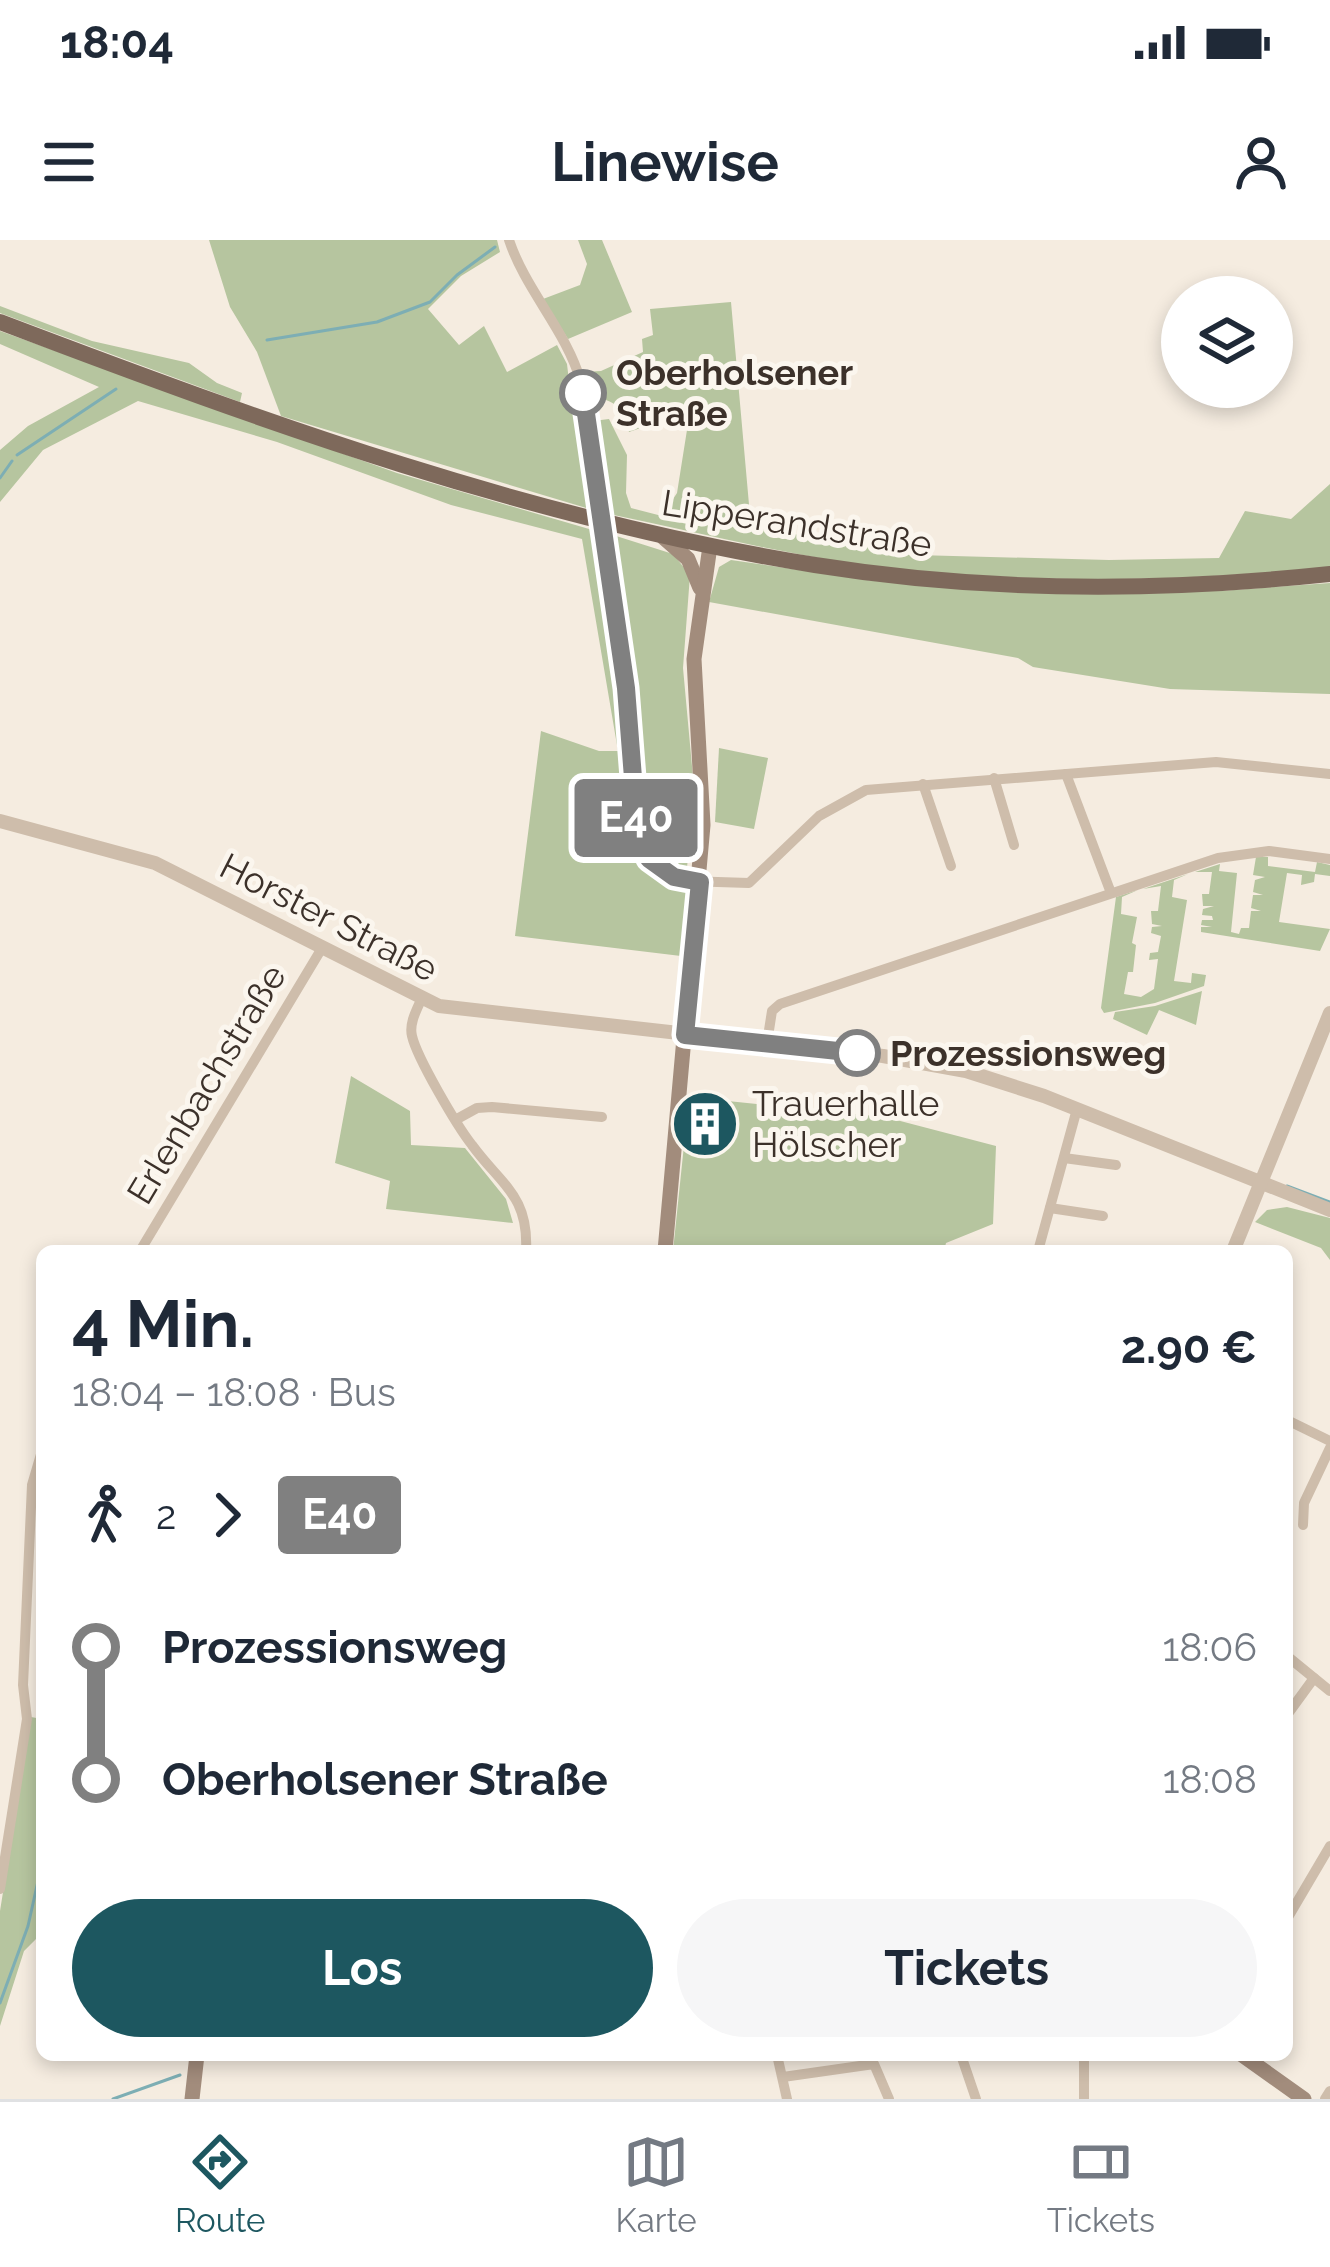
<!DOCTYPE html>
<html lang="de">
<meta charset="utf-8">
<style>
:root{--surface:#fff;--page:#f6f6f7;--text:#1f2937;--muted:#747a83;--line:#e0e1e3;--accent:#1d5760}
body{margin:0;font-family:Raleway,sans-serif;background:var(--page);color:var(--text);height:100vh;display:flex;flex-direction:column;font-size:45px;white-space:nowrap}
*{box-sizing:border-box;margin:0}
p{font-size:39px;color:var(--muted)}
.icon{flex:none;width:66px;height:66px;fill:none;stroke:currentColor;stroke-width:2;stroke-linecap:round;stroke-linejoin:round}
.map{position:relative;flex:1;overflow:hidden}
.details{position:absolute;left:36px;top:1005px;width:1257px;height:816px;display:flex;flex-direction:column;background:var(--surface);border-radius:18px;box-shadow:0 6px 18px #0003}
.details>*{flex:none}
.badge{padding:0 24px;border-radius:9px;font-size:42px;line-height:78px}
.tools{position:absolute;left:1161px;top:36px;display:grid;gap:24px}
.tools a{display:grid;place-items:center;width:132px;height:132px;border-radius:50%;background:var(--surface);box-shadow:0 6px 18px #0003;font-size:60px}
.map>.badge{position:absolute;translate:-50% -50%;box-shadow:0 0 0 6px #fff}
.legs{display:flex;align-items:center;gap:18px;height:132px;padding:0 36px;font-size:39px}
.legs p{margin-inline-start:auto}
.headline{display:flex;align-items:center;justify-content:space-between;height:204px;padding:0 36px}
h1{font-size:66px;font-weight:700;line-height:90px}
.button{display:flex;gap:24px;margin-top:auto;padding:24px 36px}
.button a{flex:1;height:138px;border-radius:72px;background:var(--accent);color:#fff;font-size:48px;font-weight:700;line-height:138px;text-align:center}
.button a+a{background:var(--page);color:var(--text)}
ul{padding:0 36px;list-style:none}
li{display:flex;align-items:center;gap:42px;height:132px;font-size:45px}
li i{display:grid;place-items:center;width:18px;height:100%;margin:0 15px;background:currentColor}
li i::after{content:'';width:30px;height:30px;margin:-15px;border:9px solid;border-radius:50%;background:var(--surface)}
li p{margin-inline-start:auto}
li:first-child i{background:linear-gradient(#0000 50%,currentColor 0)}
li:last-child i{background:linear-gradient(currentColor 50%,#0000 0)}
.status{display:flex;justify-content:space-between;align-items:center;height:84px;padding:0 60px;background:var(--surface);direction:ltr}
.status svg{height:33px;fill:currentColor}
header{display:flex;justify-content:space-between;align-items:center;height:156px;padding:0 36px;background:var(--surface);font-size:54px;font-weight:700}
.menu{display:flex;justify-content:space-around;align-items:center;height:168px;border-top:3px solid var(--line);background:var(--surface);font-size:33px;color:var(--muted)}
.menu a{display:grid;justify-items:center;gap:6px}
.menu .current{color:var(--accent)}
.map>svg:first-child{display:block}
.green{fill:#b6c59f}
.lines{fill:none;stroke-linecap:round;stroke-linejoin:round}
.stream{stroke:#7daeb4;stroke-width:3}
.minor{stroke:#cebdab;stroke-width:10}
.tertiary{stroke:#cebdab;stroke-width:14}
.secondary{stroke:#a28c7c;stroke-width:15}
.primary{stroke:#7e695b;stroke-width:16}
.line-1-casing{stroke:#fff;stroke-width:27}
.line-1{stroke:#808080;stroke-width:18}
.stop-1-dot{fill:#fff;stroke:#808080;stroke-width:6}
.labels{text-anchor:middle;dominant-baseline:central;stroke-width:10;stroke-linejoin:round;paint-order:stroke}
.stop-label{font-size:36px;font-weight:bold;fill:#3c312a;stroke:#fbf6ee;text-anchor:start}
.street-label{font-size:36px;fill:#3c312a;stroke:#fbf6ee}
.poi-label{font-size:36px;fill:#3c312a;stroke:#fbf6ee;text-anchor:start}
</style>
<div class="status"><b>18:04</b><svg viewBox="0 0 49 12"><path d="M0 12V9h3v3zM5 12V6h3v6zM10 12V3h3v9zM15 12V0h3v12zM26 1h20v11H26zM47 4h2v5h-2z"/></svg></div>
<header><svg class="icon" aria-label="menu" viewBox="0 0 24 24"><path d="M4 6h16M4 12h16M4 18h16"/></svg>Linewise<svg class="icon" aria-label="person" viewBox="0 0 24 24"><circle cx="12" cy="8" r="4"/><path d="M4 21q1-7 8-7t8 7"/></svg></header>
<div class="map">
<svg width="1330" height="1859" viewBox="0 0 1330 1859">
<rect width="100%" height="100%" fill="#f5ece0"/>
<g class="green">
<path d="M209,0H497L500,12L461,36L428,69L459,105L484,86L507,132L557,105L567,124L571,158L579,160L593,270L281,176L257,112L230,67Z"/>
<path d="M578,0H602L632,72L568,99L543,59L580,45L587,24Z"/>
<path d="M731,62L751,287L916,315L1109,320L1219,318L1245,271L1291,279L1330,244V327C1169,343 1005,345 844,322C765,310 688,290 609,274L593,181L609,179L627,215L626,253L631,268L662,276L677,253L690,171L629,192C624,168 615,159 590,157L583,132L601,131L643,112L642,99L653,95L650,69Z"/>
<path d="M0,66L92,101L189,123L217,143L242,153L240,162L0,73Z"/>
<path d="M0,91L397,233L596,291L628,509V586L636,610L646,623L690,648L681,716L515,696L541,491L599,511H618L582,299L451,265L277,202L138,161L43,210L0,262V210L28,186L99,147L0,104Z"/>
<path d="M613,295L673,314L690,335L683,428L694,548L687,628L677,630L644,601Z"/>
<path d="M731,320L874,341L1220,351L1330,343V454L1170,449L1033,427L1018,418L709,362L719,327Z"/>
<path d="M719,508L768,518L754,589L715,582Z"/>
<path d="M1256,617H1268V626L1315,632L1317,622L1330,625V636L1315,634L1314,642L1301,645L1302,635L1287,633L1279,682L1330,689L1320,711L1201,692V687H1212L1201,685L1202,680H1213L1212,676L1202,675L1203,669L1214,666H1203L1202,654H1209L1212,632H1195L1220,624L1219,631L1237,633L1231,692L1239,694L1241,688H1249L1251,671H1261L1251,668L1253,655H1263L1253,652L1255,640L1265,637L1253,635Z"/>
<path d="M1188,634L1174,640L1172,657L1187,660L1174,741L1191,743L1192,733L1206,735L1204,746L1155,763L1104,773L1101,768L1116,657L1138,650L1122,657L1121,674L1137,677L1132,703L1136,705L1133,732H1128L1124,754L1141,757L1154,749L1158,719L1149,720L1150,713L1158,712L1161,696L1151,693L1152,687L1162,686L1152,684L1151,671H1158L1161,646L1143,649Z"/>
<path d="M1202,751L1196,785L1159,770L1147,795L1113,779L1115,772L1155,766Z"/>
<path d="M351,836L410,871L411,905L465,908L506,959L513,983L386,969L390,941L335,923Z"/>
<path d="M689,857L885,877L996,906L993,984L946,1003L944,1011H673Z"/>
<path d="M1287,967L1330,978V1020L1321,1008L1255,982L1267,970Z"/>
<path d="M31,1477L42,1479V1684L36,1699L24,1711L0,1786V1671Z"/>
</g>
<g class="lines">
<g class="stream">
<path d="M267,100L377,82L430,62L457,35L495,7"/>
<path d="M17,215L116,149"/>
<path d="M0,238L12,221"/>
<path d="M1287,946L1330,962"/>
<path d="M0,1763L28,1686L42,1623"/>
<path d="M113,1859L180,1835"/>
</g>
<g class="minor">
<path d="M509,0C526,51 566,90 581,142L626,448L637,589L642,607L659,627L686,641L749,643L819,576L866,550L1216,522L1330,534"/>
<path d="M1066,534L1111,653"/>
<path d="M994,538L1014,605"/>
<path d="M923,544L951,626"/>
<path d="M421,760C416,771 409,784 412,796C417,818 457,886 472,905C501,945 529,955 526,1011"/>
<path d="M767,803L772,771L780,764L1218,618L1269,611L1330,619"/>
<path d="M457,879L477,868L492,867L602,877"/>
<path d="M1064,918L1116,925"/>
<path d="M1050,968L1103,976"/>
<path d="M140,1011L322,708"/>
<path d="M1038,1011L1077,869"/>
<path d="M1287,1180L1330,1201"/>
<path d="M1303,1285L1304,1263L1330,1208"/>
<path d="M1287,1416L1330,1451"/>
<path d="M1287,1475L1314,1438"/>
<path d="M0,1649L27,1479L23,1445L32,1245L42,1211"/>
<path d="M1287,1679L1330,1606"/>
<path d="M777,1815L787,1859"/>
<path d="M961,1815L976,1859"/>
<path d="M783,1837L874,1824L889,1859"/>
<path d="M1084,1859V1815"/>
<path d="M1325,1859L1330,1851"/>
</g>
<g class="tertiary">
<path d="M0,581L155,623L439,766L883,816L966,831L1044,856L1330,970"/>
<path d="M1233,1011L1330,773"/>
</g>
<g class="secondary">
<path d="M663,297L688,319L700,348"/>
<path d="M665,1011L703,585L694,419L710,306"/>
<path d="M1242,1815L1304,1859"/>
<path d="M192,1859L197,1815"/>
</g>
<path class="primary" d="M0,82C266,183 533,280 815,325C984,352 1160,352 1330,334"/>
</g>
<g class="lines">
<g class="line-1-casing">
<path id="line-1" d="M583,153L626,448L637,589L649,619L674,637L700,642L685,795L857,813"/>
</g>
<use href="#line-1" class="line-1"/>
</g>
<defs>
<g id="building-disc" transform="scale(3.45)"><circle r="9.5" fill="#1d5760" stroke="#fbf6ee"/><path d="M-4-6H4V6H1V3H-1V6H-4ZM-2.5-4.3h1.7v1.8h-1.7ZM.8-4.3h1.7v1.8H.8ZM-2.5-1h1.7V.8h-1.7ZM.8-1h1.7V.8H.8Z" fill="#fff"/></g>
</defs>
<g fill-rule="evenodd">
<use href="#building-disc" x="705" y="884"/>
</g>
<g class="stop-1-dot">
<circle cx="583" cy="153" r="21"/>
<circle cx="857" cy="813" r="21"/>
</g>
<g class="labels">
<g class="stop-label">
<text x="616" y="132">Oberholsener<tspan x="616" dy="41">Straße</tspan></text>
<text x="890" y="813">Prozessionsweg</text>
</g>
<g class="street-label">
<text transform="translate(797 283) rotate(9)">Lipperandstraße</text>
<text transform="translate(329 677) rotate(27)">Horster Straße</text>
<text transform="translate(206 844) rotate(-59)">Erlenbachstraße</text>
</g>
<g class="poi-label">
<text x="752" y="863">Trauerhalle<tspan x="752" dy="41">Hölscher</tspan></text>
</g>
</g>
</svg>
<div class="tools">
<a><svg class="icon" aria-label="layers" viewBox="0 0 24 24"><path d="M12 4l9 5-9 5-9-5zM3 14l9 5 9-5"/></svg></a>
</div>
<b class="badge" style="left:636px;top:578px;background:#808080;color:#fff">E40</b>
<section class="details">
<div class="headline"><div><h1>4 Min.</h1><p>18:04 – 18:08 · Bus</p></div><b>2.90 €</b></div>
<div class="legs"><svg class="icon" aria-label="walk" viewBox="0 0 24 24"><circle cx="13" cy="4" r="2"/><path d="M13 8l-2 6 4 7M11 14l-3 7M7 12l3-4h3l4 4"/></svg>2<svg class="icon" aria-label="forward" viewBox="0 0 24 24"><path d="M9 5l7 7-7 7"/></svg><b class="badge" style="background:#808080;color:#fff">E40</b></div>
<ul>
<li><i style="color:#808080"></i><b>Prozessionsweg</b><p>18:06</p></li>
<li><i style="color:#808080"></i><b>Oberholsener Straße</b><p>18:08</p></li>
</ul>
<div class="button"><a>Los</a><a>Tickets</a></div>
</section>
</div>
<nav class="menu">
<a class="current"><svg class="icon" aria-label="directions" viewBox="0 0 24 24"><path d="M12 3l9 9-9 9-9-9zM9 14v-3h6M13 9l2 2-2 2"/></svg>Route</a>
<a><svg class="icon" aria-label="map" viewBox="0 0 24 24"><path d="M3 6l6-2 6 2 6-2v14l-6 2-6-2-6 2zM9 4v14M15 6v14"/></svg>Karte</a>
<a><svg class="icon" aria-label="tickets" viewBox="0 0 24 24"><path d="M3 7h18v10H3zM15 7v10"/></svg>Tickets</a>
</nav>
